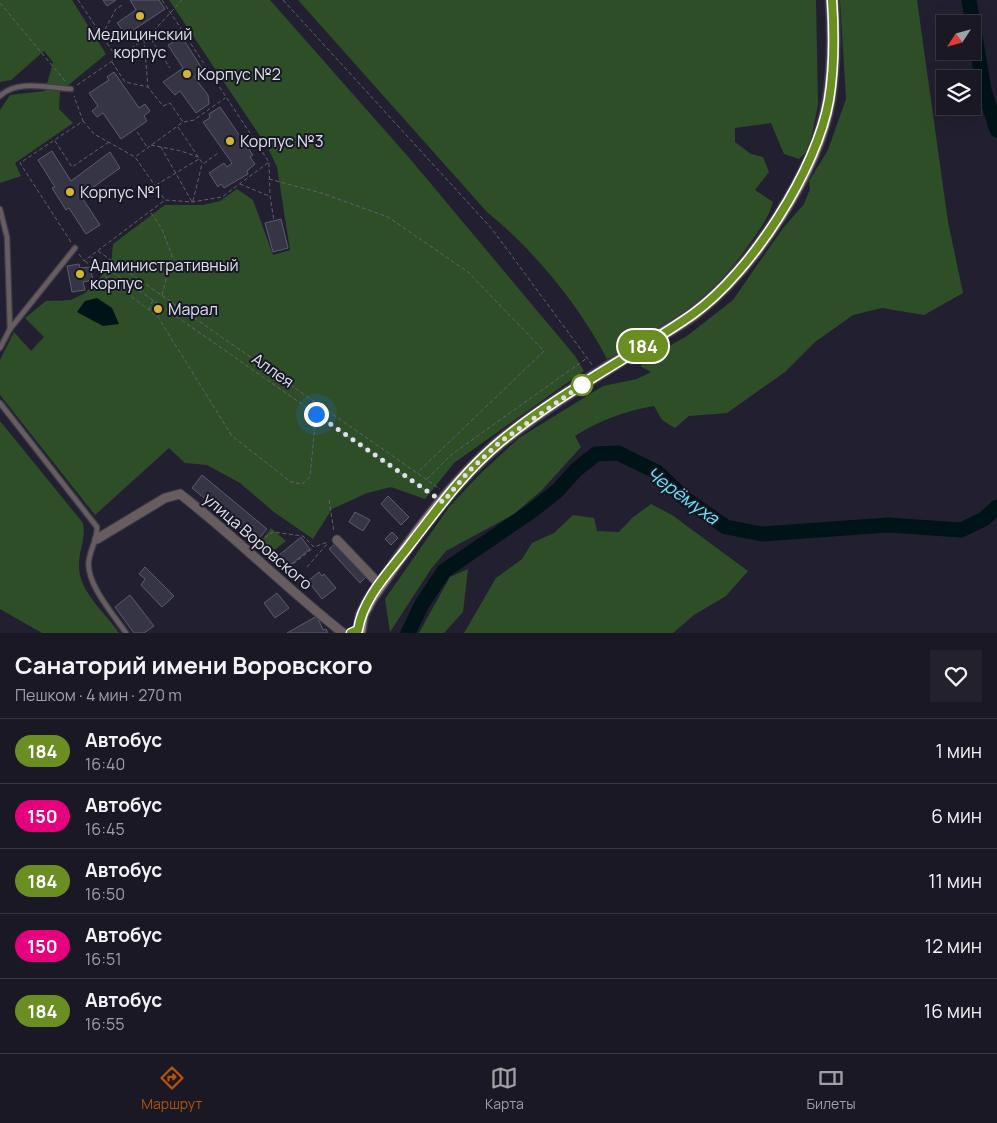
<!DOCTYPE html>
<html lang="ru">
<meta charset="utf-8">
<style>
:root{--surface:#1a1824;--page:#23212c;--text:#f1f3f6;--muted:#9fa0a6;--line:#383741;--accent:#b45309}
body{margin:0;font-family:Manrope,sans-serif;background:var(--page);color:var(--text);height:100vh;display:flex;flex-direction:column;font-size:19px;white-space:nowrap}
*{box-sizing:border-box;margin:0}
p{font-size:16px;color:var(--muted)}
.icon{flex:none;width:28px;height:28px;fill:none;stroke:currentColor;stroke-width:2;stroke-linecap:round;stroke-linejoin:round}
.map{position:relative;height:633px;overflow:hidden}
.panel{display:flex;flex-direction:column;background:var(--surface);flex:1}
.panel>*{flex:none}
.badge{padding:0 10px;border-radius:16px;font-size:18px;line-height:32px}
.needle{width:32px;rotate:234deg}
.buttons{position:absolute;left:936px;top:15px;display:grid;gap:10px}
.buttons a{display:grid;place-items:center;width:45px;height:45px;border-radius:0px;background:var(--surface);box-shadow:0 5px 20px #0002,0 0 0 1px var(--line);font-size:25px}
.you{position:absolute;width:25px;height:25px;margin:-12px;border:4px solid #fff;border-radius:50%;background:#1a73e8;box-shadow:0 0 0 8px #1a73e833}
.map>.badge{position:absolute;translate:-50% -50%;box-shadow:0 0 0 2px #fff}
.round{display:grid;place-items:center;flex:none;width:52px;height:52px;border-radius:0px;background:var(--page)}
.overview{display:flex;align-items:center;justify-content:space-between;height:85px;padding:0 15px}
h1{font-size:24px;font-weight:700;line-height:38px}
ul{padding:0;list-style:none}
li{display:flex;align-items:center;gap:15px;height:65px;padding:0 15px;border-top:1px solid var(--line)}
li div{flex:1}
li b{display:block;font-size:19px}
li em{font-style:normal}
li .badge{min-width:55px;font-weight:700;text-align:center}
.tab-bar{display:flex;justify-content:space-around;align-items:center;height:70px;border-top:1px solid var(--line);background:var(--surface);font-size:14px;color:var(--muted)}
.tab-bar a{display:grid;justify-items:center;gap:2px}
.tab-bar .on{color:var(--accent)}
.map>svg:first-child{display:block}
.green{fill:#2e4e28}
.water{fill:#001317}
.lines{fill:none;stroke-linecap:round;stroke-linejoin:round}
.river{stroke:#001317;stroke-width:15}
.building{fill:#363546;stroke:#5d5c6f}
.lane-casing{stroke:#3d3b4a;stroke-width:7}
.street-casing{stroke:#3d3b4a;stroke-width:11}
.secondary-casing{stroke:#3d3b4a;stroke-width:15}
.path{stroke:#62606f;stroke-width:1;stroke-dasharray:4 2.5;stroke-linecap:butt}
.lane{stroke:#675c5e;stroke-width:4.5}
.street{stroke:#675c5e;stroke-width:9}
.secondary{stroke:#8d7d80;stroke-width:12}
.line-casing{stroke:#fff;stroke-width:11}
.line{stroke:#6b8e23;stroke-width:8}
.walk{stroke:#e0e0eb;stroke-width:5;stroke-dasharray:0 9}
.poi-dot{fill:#d4b635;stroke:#181726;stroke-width:2}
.stop-dot{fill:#fff;stroke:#6b8e23;stroke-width:2.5}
.labels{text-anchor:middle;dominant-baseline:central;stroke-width:4;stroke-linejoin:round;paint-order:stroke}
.poi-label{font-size:16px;fill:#e0e0eb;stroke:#181726;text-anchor:start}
.street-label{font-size:16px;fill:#e0e0eb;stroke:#181726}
.water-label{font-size:18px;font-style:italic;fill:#6fe3f7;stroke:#181726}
</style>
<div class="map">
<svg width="997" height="633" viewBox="0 0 997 633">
<rect width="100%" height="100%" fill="#222030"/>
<g class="green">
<path d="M0,0H72L106,54L60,92L59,109L73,123L15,163L21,176L0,183V110L10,95L45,91L53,62L44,51L11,80L0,82Z"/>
<path d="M169,0H270L411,160L575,356L584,371L454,463L425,499L391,487L367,493L332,509L313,539L274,512L240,483L207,465L185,463L169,448L95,515L0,395V360L14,332L31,351L44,337L25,318L46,301L71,300L85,293L111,266L113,244L165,205H203L220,201L237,189L253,200L273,255L290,250L277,167L268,148Z"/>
<path d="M298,0H816L818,105L809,149L799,159L784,154L771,123L735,128V142L751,154L763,157L769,172L755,190L773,202C769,217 760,229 751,242C715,295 665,332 607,359C579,305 534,250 487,212Z"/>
<path d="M840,0H917L948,222L963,293L924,315L882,308L853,315L815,342L785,372L727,413L689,416L675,428L662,420L654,406C625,411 600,420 575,436L581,447L542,490L514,514L446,551L431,569L390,632L385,599L449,507L479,475L519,438L603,386L637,379L651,372L640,366L655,354L687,336L733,300L783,228L804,204L810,189L809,181L828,150L846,99Z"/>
<path d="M0,421L83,523C86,539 79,549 79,565C78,591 105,612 119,633H42L0,609Z"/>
<path d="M651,504L672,515L748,571L726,596L694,615L673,633H464L496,578L522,559L532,543L554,533L573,515L594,518L597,531L619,532L632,518Z"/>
<path d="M271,528L286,541L268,555L259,544Z"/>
<path d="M468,569L463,612L444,633H419L450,577Z"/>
</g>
<path class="water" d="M97,298L112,308L119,324L103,326L77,312L85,301Z"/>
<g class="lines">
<g class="river">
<path d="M969,0L984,90L997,130"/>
<path d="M408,633L422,604L444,571L533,510L557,491L577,469L596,454L618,453L657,472L684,498L726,527L762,534L888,525L961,530L984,519L997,507"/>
</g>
</g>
<g class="building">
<path d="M103,0H116L107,6Z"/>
<path d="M130,0H159L165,9L126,35L117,23L136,10Z"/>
<path d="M182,37L203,70L194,77L208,95L209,104L196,113L180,91L175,95L163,82L183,68L168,45Z"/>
<path d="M114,72L139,108L145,104L150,111L144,116L147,121L121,139L103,113L97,117L92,111L98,106L89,93L109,80L107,77Z"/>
<path d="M220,107L253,155L250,157L255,164L247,171L248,174L224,188L221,184L218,187L209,173L224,163L227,167L232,163L203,122L210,118L209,114Z"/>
<path d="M52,151L71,181L110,152L120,168L81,196L100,225L86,234L69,208L66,210L52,188L55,187L38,160Z"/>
<path d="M281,219L288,248L273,252L265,223Z"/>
<path d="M79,264L80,268L90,267L93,280L83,282L85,290L72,292L67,266Z"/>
<path d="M202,475L267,529L257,541L192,488Z"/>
<path d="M388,496L409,517L401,525L381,504Z"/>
<path d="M355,512L370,520L363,531L349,522Z"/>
<path d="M392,532L398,538L391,545L385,539Z"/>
<path d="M301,537L310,549L282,572L272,561Z"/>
<path d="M336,543L367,576L360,583L329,549Z"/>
<path d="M145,567L174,596L162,607L141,585L145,579L139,574Z"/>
<path d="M319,572L322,576L324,574L336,588L322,599L308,581Z"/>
<path d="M277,593L289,608L275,618L264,603Z"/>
<path d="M130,595L154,626L144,633H134L115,607Z"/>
<path d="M317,616L323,630L326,629L328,633H287Z"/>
</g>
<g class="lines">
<g class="lane-casing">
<g id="lane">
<path d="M0,96C17,79 49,88 71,89"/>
<path d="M0,209L7,237L10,329"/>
<path d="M0,348L10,329L75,248"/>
<path d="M0,403L97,527C97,541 91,547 89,560C85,583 114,615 126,633"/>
</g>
</g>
<g class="street-casing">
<g id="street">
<path d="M97,539L165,498L180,494C237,538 287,589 343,633"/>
<path d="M337,540L380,585"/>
</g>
</g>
<g class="secondary-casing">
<path id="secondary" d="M359,633L362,615L371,598C409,544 449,485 500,442C547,404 601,373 652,340C667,331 682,323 696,312C753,268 817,172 829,100C834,68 834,32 832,0"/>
</g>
<g class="path">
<path d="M78,0L117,58"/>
<path d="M283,0L492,229L593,366"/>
<path d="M0,3L65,81"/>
<path d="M102,35L116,9L124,4"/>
<path d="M149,36L182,0"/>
<path d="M144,39L148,87"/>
<path d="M112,62L125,82L148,87L163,106L170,103L183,122L135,157"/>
<path d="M77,85L149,36L170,68"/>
<path d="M83,121L94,134L135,157L165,200"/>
<path d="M184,122L194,120L225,98"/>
<path d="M178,127L203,164L218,153"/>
<path d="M137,132L147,147"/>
<path d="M55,141L72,167L109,142"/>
<path d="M151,145L181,151L198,157"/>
<path d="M161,147L192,202"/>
<path d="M269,163L270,196L274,221"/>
<path d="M269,179L321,193L388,217L468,272L544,351L417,473"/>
<path d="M240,184L269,196"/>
<path d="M156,185L199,159"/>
<path d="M193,201L202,164"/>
<path d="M151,213L162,229L172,256L162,295"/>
<path d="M71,242L20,163L83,121L74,96"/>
<path d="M98,251L440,489"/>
<path d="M79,254L84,261L165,200L192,202L222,197L269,162L162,0"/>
<path d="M91,257L432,495"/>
<path d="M85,261L158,317L232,436L291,482L302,484L310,477L316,414"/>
<path d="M149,310L153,300"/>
<path d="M159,316L162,306"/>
<path d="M427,479L451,455L587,358"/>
<path d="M329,500L334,532"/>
<path d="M254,545L273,532L303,536L314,547L328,542"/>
<path d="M307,567L328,543"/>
<path d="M283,572L313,548"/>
</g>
<use href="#lane" class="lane"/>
<use href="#street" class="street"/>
<use href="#secondary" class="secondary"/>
</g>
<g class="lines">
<g class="line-casing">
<path id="line" d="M351,633L358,630C363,596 393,568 412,542C439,507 465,471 500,442C559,393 630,358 693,314C751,273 817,169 829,100C834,70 834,30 832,0"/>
</g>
<use href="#line" class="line"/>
<path class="walk" d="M316,414L443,502L468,472L500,442L582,385"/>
</g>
<g class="poi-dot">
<circle cx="140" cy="16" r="5"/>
<circle cx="187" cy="74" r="5"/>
<circle cx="230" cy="141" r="5"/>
<circle cx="70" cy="192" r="5"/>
<circle cx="80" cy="274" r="5"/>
<circle cx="158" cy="309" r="5"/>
</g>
<circle class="stop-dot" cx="582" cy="385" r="10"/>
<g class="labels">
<g class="poi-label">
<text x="140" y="34" text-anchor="middle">Медицинский<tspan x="140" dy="18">корпус</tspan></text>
<text x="197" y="74">Корпус №2</text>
<text x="240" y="141">Корпус №3</text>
<text x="80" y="192">Корпус №1</text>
<text x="90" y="265">Административный<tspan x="90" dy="18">корпус</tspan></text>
<text x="168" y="309">Марал</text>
</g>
<g class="street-label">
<text transform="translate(273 370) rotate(35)">Аллея</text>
<text transform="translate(258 541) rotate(41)">улица Воровского</text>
</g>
<g class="water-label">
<text transform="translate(683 495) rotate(36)">Черёмуха</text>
</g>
</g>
</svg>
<div class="buttons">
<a><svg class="needle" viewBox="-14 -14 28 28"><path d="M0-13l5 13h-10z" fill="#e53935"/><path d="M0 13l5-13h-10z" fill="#9fa0a6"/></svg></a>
<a><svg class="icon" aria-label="layers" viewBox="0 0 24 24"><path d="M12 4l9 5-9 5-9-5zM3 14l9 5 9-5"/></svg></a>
</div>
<div class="you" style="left:316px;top:414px"></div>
<b class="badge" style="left:643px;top:346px;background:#6b8e23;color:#fff">184</b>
</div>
<section class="panel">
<div class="overview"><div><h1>Санаторий имени Воровского</h1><p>Пешком · 4 мин · 270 m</p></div><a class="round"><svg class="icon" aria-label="heart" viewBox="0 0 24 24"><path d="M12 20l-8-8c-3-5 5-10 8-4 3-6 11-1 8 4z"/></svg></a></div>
<ul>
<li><span class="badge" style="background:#6b8e23;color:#fff">184</span><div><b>Автобус</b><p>16:40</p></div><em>1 мин</em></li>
<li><span class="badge" style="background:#e6007e;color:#fff">150</span><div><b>Автобус</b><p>16:45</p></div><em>6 мин</em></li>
<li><span class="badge" style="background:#6b8e23;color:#fff">184</span><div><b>Автобус</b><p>16:50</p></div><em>11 мин</em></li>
<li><span class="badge" style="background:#e6007e;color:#fff">150</span><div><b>Автобус</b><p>16:51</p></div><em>12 мин</em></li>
<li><span class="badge" style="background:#6b8e23;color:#fff">184</span><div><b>Автобус</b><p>16:55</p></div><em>16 мин</em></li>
</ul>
</section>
<nav class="tab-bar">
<a class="on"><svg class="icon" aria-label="directions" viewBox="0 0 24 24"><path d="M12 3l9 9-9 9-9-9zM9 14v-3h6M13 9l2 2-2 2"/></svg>Маршрут</a>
<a><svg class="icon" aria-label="map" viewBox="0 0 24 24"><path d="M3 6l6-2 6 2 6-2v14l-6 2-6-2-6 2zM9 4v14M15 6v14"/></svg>Карта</a>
<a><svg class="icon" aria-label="tickets" viewBox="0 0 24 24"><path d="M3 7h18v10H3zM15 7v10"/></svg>Билеты</a>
</nav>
